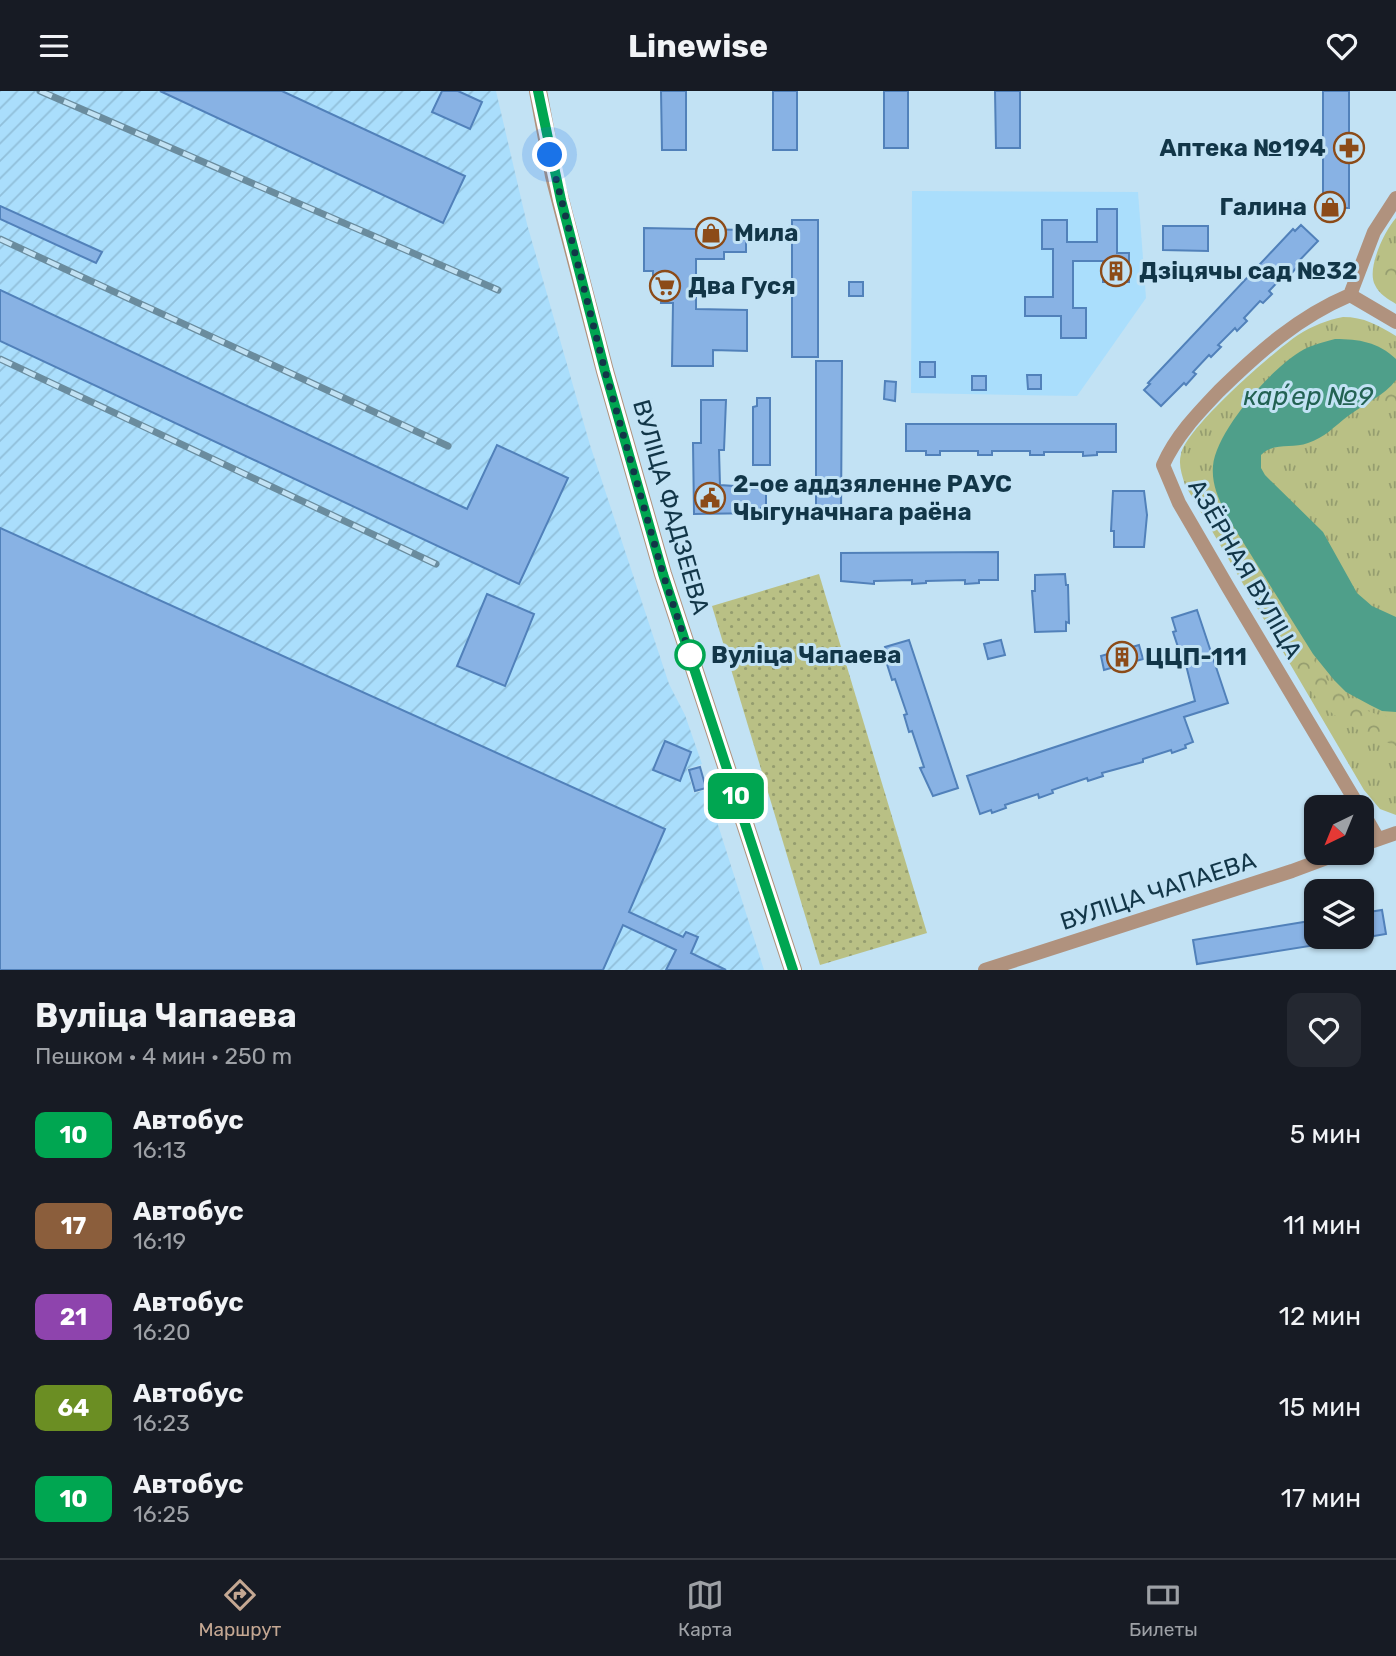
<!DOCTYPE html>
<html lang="ru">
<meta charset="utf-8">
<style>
:root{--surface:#171b24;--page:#242831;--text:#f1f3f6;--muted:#9ea1a6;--line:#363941;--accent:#c4a792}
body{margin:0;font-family:Rubik,sans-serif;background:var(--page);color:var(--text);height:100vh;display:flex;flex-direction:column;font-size:26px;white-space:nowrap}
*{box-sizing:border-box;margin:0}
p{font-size:23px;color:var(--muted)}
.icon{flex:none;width:38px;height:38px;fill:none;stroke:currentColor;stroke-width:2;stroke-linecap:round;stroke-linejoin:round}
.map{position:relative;height:879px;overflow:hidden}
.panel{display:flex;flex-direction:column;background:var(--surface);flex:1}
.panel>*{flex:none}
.badge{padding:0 14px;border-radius:10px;font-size:24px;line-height:46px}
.needle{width:46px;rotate:223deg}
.controls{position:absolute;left:1304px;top:704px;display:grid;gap:14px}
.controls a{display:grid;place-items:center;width:70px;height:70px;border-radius:14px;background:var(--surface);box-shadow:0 2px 5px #0004;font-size:35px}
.you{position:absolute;width:35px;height:35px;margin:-18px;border:5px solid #fff;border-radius:50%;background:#1a73e8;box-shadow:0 0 0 10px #1a73e833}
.map>.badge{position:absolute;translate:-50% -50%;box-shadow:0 0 0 4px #fff}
.round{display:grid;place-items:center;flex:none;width:74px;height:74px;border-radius:14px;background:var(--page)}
.summary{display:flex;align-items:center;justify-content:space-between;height:119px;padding:0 35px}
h1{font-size:33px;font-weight:700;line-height:52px}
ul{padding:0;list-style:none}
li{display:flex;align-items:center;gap:21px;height:91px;padding:0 35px}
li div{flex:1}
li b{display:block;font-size:26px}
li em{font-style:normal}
li .badge{min-width:77px;font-weight:700;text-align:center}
header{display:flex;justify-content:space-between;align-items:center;height:91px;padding:0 35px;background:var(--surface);font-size:32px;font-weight:700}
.menu{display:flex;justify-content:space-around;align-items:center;height:98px;border-top:2px solid var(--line);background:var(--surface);font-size:19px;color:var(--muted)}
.menu a{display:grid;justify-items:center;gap:4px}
.menu .on{color:var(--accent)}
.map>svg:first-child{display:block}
.built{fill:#aadefc}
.industrial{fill:url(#industrial-furrows)}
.grass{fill:url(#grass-tufts)}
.forest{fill:url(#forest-crowns)}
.garden{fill:url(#garden-dots)}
.water{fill:#4f9f8a}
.building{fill:#88b2e4;stroke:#5181ba;stroke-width:2}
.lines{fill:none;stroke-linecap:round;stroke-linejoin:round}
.minor{stroke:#b0927e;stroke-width:14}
.tertiary{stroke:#b0927e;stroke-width:18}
.rail-casing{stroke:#6a8c9e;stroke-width:7}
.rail{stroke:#c2e2f4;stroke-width:4.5;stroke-dasharray:13;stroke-linecap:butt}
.line-casing{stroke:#fff;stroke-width:16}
.line{stroke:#00a651;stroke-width:10}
.walk{stroke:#123648;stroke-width:7;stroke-dasharray:0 12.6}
.stop-dot{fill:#fff;stroke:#00a651;stroke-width:3.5}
.labels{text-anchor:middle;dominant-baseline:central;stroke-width:6;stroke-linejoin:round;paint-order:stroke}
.poi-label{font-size:24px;font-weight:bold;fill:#123648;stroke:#c2e2f4;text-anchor:start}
.street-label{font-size:24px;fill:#123648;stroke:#c2e2f4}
.stop-label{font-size:24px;font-weight:bold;fill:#123648;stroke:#c2e2f4;text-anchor:start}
.water-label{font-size:26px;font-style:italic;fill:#236253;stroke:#c2e2f4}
</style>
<header><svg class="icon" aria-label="menu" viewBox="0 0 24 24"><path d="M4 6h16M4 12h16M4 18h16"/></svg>Linewise<svg class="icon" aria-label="heart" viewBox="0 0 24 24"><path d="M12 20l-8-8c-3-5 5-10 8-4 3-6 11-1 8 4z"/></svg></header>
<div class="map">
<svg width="1396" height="879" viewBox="0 0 1396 879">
<defs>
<pattern id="industrial-furrows" width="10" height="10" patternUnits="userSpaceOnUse" patternTransform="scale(1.75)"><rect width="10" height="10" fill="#aadefc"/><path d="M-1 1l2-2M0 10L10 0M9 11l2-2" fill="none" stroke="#91bfda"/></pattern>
<pattern id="grass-tufts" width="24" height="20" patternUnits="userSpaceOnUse" patternTransform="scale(1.75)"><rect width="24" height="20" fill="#b9c085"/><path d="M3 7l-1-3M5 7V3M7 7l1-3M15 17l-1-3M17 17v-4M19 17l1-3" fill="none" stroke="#959d6f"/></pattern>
<pattern id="forest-crowns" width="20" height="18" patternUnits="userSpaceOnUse" patternTransform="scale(1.75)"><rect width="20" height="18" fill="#b9c085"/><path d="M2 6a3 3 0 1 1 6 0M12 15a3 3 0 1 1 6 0" fill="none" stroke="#959d6f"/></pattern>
<pattern id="garden-dots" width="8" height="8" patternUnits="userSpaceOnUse" patternTransform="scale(1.75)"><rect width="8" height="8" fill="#b9c085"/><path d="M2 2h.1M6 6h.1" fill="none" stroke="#959d6f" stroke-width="1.8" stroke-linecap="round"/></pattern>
</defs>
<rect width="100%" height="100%" fill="#c2e2f4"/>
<path class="built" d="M912,100L1138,101L1146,207L1077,305L911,302Z"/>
<path class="industrial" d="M0,0H496L527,133L590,354L669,593L685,624L702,673L687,678L694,702L707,699L764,879H0Z"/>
<g class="grass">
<path d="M1396,127V213C1388,208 1379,203 1375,194C1366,178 1385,139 1396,127Z"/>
<path d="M1343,226C1364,226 1378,234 1396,245V724L1380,718L1364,699L1185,394C1182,384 1178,374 1181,363C1187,336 1273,261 1298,244C1312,235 1327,229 1343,226Z"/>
</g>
<g class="forest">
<path d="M1392,161L1396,164V208C1379,198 1376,184 1382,166Z"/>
<path d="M1396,296V319L1381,320L1378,317L1379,310Z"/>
<path d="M1290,544C1307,546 1312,569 1321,581C1337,603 1368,628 1396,625V655C1348,636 1326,626 1297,580C1291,570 1284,561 1285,550Z"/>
</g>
<path class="garden" d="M819,483L927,842L820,874L712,515Z"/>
<path class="water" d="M1335,248C1359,248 1378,251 1396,268V289C1384,305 1364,313 1348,325C1335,335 1324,347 1308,352C1292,358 1273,351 1261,364V377L1265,384L1323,441L1357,502L1372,515L1396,526V621L1382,620L1370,614L1346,601L1334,589L1313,563L1233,435C1223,417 1211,397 1213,375C1216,341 1267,283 1295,264C1307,255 1320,252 1335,248Z"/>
<g class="building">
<path d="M160,0H282L465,85L443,132Z"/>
<path d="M442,0H458L482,11L470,38L432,21Z"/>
<path d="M661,0H686V59H662Z"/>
<rect x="773" y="0" width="24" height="59"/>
<rect x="884" y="0" width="24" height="57"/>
<path d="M995,0H1020V57H996Z"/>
<rect x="1323" y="0" width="26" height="117"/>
<path d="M0,115L102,161L96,172L0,128Z"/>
<path d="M1097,118H1117V162H1129V191H1103V170H1073V217H1086V247H1061V225H1025V206H1053V158H1042V129H1067V151H1097Z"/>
<rect x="792" y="129" width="26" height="137"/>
<path d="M1301,134L1318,150L1296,173L1298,175L1289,185L1286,182L1269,200L1272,203L1263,212L1260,210L1244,227L1247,230L1237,240L1235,237L1218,254L1221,256L1211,266L1209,264L1193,281L1196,283L1186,294L1184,292L1161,315L1144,299L1150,293L1148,292L1293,138L1295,140Z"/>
<path d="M1163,135H1208V160L1163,159Z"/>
<path d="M644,137L746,139V161H724V168H696V218L747,219V260L713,259V275H672L673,212H661L662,194H653V180H644Z"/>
<rect x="849" y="191" width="14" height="14"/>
<path d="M0,199L467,418L497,354L568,387L519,493L0,250Z"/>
<path d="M816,270H842L841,425H816Z"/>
<rect x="920" y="271" width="15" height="15"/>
<path d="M1027,284H1041V298H1028Z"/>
<rect x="972" y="285" width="14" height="14"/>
<path d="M885,290L896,291L895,310L884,308Z"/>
<path d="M757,307H770V374H753V316L757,315Z"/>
<path d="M701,309H726L724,359H719L720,394L734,395V398L766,397V417H761V422L694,423L693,352H701Z"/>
<path d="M906,333H1116V361H1097V364L1083,365V361H1044V364H1030V360H992V364H978V360H940V364H926V360H906Z"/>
<path d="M1113,400H1144L1147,424L1144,456H1114V440H1111Z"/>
<path d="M0,437L665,738L629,821L683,846L686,841L698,846L691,862L726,879H666L676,859L623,834L603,879H0Z"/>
<path d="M998,461V489H979V492L965,493V489L926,490V492L912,493V489L874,490V493L841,490V462Z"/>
<path d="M1065,483L1066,494H1068L1069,532L1066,531V540L1035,541L1032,500H1035V484Z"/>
<path d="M487,503L534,523L505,595L457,575Z"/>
<path d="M1197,519L1228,612L1184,626L1193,651L1185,654L1186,657L1172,662L1171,659L1143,668V671L1102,682L1103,685L1088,690L1087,687L1052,699L1053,702L1039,707L1038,703L1005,714L1006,717L992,722L991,719L980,723L967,685L1195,610L1182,558L1179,559L1173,541L1176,540L1172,527Z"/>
<path d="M909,549L958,697L933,705L920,677L924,676L912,640L909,641L904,624L907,623L895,588L892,589L886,570L889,569L885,556Z"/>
<path d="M1001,549L1005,564L988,568L984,553Z"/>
<path d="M1139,554L1143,568L1104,579L1101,565Z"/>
<path d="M665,650L691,661L680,690L653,679Z"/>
<path d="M700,676L706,697L695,700L689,679Z"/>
<path d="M1382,819L1386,843L1362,847V822Z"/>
<path d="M1316,829V854L1197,873L1193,849Z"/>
</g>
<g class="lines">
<g class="minor">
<path d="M1350,204L1396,231"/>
<path d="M1359,716L1229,498L1179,412L1163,374C1176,345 1197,323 1219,300C1259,261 1298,226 1350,204L1374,141L1396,107"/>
<path d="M1362,720L1378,748"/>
<path d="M1362,754L1396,742"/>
<path d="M985,879L1292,780L1343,761"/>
</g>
<path class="tertiary" d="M538,0L554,85L605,280L663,483L793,879"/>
<g class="rail-casing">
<g id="rail">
<path d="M40,0L498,199"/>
<path d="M0,148L448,355"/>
<path d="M0,268L436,473"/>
</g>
</g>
<use href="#rail" class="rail"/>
</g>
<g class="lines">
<g class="line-casing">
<path id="line" d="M538,0L561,109L605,280L663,483L793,879"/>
</g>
<use href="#line" class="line"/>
<path class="walk" d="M550,64L605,280L663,483L690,564"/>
</g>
<defs>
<g id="pharmacy-ring" transform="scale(1.575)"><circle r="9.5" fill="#c2e2f4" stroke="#8c4b18" stroke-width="1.5"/><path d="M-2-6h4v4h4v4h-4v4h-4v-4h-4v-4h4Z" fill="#8c4b18"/></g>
<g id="shop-ring" transform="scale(1.575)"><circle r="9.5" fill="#c2e2f4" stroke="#8c4b18" stroke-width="1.5"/><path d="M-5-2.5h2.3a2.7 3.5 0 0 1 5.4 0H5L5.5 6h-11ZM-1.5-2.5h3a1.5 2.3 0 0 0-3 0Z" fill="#8c4b18"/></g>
<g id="building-ring" transform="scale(1.575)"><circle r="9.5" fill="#c2e2f4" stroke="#8c4b18" stroke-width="1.5"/><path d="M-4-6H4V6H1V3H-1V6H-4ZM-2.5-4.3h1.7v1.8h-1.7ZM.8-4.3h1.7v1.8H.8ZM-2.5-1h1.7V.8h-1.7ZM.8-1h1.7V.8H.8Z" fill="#8c4b18"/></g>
<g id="supermarket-ring" transform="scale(1.575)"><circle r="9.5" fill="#c2e2f4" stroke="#8c4b18" stroke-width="1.5"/><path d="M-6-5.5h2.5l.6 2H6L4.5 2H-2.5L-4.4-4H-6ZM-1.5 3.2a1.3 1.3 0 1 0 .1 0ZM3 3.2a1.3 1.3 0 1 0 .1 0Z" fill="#8c4b18"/></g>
<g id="civic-ring" transform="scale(1.575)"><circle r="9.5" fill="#c2e2f4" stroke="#8c4b18" stroke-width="1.5"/><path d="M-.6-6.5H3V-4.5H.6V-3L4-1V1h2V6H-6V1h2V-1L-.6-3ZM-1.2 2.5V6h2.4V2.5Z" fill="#8c4b18"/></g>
</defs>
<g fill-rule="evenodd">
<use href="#pharmacy-ring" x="1349" y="57"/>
<use href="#shop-ring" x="1330" y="116"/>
<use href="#shop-ring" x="711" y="142"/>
<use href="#building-ring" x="1116" y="180"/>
<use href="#supermarket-ring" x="665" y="195"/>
<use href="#civic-ring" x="710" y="407"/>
<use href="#building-ring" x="1122" y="566"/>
</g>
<circle class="stop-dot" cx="690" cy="564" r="14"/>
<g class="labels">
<g class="poi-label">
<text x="1326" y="57" text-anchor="end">Аптека №194</text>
<text x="1307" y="116" text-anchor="end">Галина</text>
<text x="734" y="142">Мила</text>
<text x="1139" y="180">Дзіцячы сад №32</text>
<text x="688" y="195">Два Гуся</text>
<text x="733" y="393">2-ое аддзяленне РАУС<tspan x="733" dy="28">Чыгуначнага раёна</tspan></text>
<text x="1145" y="566">ЦЦП-111</text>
</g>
<g class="street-label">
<text transform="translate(671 416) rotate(74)">ВУЛІЦА ФАДЗЕЕВА</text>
<text transform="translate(1245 478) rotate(60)">АЗЁРНАЯ ВУЛІЦА</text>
<text transform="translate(1158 800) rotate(-18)">ВУЛІЦА ЧАПАЕВА</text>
</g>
<g class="stop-label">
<text x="711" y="564">Вуліца Чапаева</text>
</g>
<g class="water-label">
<text x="1308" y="305">карʼер №9</text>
</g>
</g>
</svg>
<div class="controls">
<a><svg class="needle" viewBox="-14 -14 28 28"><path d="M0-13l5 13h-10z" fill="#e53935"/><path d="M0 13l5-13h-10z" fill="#9ea1a6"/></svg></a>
<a><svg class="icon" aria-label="layers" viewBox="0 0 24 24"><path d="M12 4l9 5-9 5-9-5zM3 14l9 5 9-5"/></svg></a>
</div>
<div class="you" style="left:550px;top:64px"></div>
<b class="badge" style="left:736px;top:705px;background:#00a651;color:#fff">10</b>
</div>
<section class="panel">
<div class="summary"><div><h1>Вуліца Чапаева</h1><p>Пешком · 4 мин · 250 m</p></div><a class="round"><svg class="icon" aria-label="heart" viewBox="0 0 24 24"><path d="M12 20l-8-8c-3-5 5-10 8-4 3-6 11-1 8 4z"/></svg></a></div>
<ul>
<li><span class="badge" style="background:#00a651;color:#fff">10</span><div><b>Автобус</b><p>16:13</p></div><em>5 мин</em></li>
<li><span class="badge" style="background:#8b5e3c;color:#fff">17</span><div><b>Автобус</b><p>16:19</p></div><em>11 мин</em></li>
<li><span class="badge" style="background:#8e44ad;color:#fff">21</span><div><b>Автобус</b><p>16:20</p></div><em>12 мин</em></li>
<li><span class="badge" style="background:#6b8e23;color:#fff">64</span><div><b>Автобус</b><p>16:23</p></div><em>15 мин</em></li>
<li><span class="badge" style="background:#00a651;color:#fff">10</span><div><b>Автобус</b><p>16:25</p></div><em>17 мин</em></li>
</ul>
</section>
<nav class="menu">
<a class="on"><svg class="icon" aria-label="directions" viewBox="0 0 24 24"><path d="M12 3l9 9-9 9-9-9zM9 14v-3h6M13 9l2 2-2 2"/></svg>Маршрут</a>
<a><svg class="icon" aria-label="map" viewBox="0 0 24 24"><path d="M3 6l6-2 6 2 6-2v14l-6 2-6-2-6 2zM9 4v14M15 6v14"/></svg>Карта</a>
<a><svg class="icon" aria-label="tickets" viewBox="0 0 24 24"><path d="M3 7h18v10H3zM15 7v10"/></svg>Билеты</a>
</nav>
